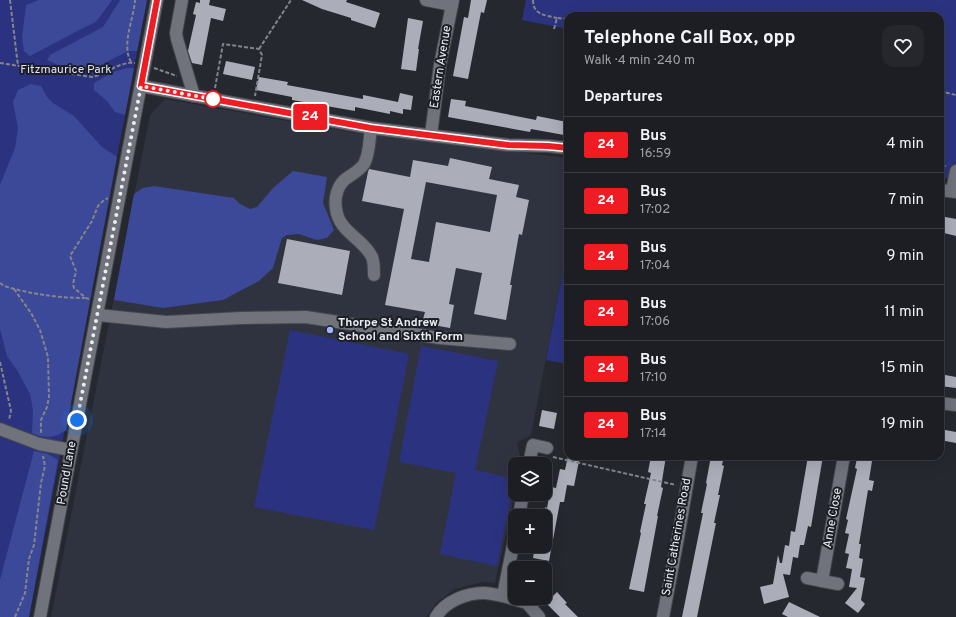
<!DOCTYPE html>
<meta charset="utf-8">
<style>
:root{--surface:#1c1e24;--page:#25272c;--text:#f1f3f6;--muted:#a0a2a6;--line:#3a3c41}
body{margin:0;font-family:Overpass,sans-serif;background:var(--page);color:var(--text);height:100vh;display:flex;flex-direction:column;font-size:15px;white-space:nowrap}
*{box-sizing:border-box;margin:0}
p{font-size:13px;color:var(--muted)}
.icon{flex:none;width:22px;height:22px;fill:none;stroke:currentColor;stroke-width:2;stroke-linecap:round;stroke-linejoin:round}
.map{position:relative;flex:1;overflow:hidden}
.details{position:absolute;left:564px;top:12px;width:380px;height:448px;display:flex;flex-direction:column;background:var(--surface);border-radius:12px;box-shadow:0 4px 16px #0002,0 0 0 1px var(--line)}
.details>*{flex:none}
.badge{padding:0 8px;border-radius:3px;font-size:14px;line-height:26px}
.fabs{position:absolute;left:508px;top:457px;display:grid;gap:8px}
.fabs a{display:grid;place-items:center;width:44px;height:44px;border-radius:8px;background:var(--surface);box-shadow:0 4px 16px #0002,0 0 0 1px var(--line);font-size:20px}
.you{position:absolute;width:20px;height:20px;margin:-10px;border:3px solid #fff;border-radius:50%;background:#1a73e8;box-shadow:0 0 0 6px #1a73e833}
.map>.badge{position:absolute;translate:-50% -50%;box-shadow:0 0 0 2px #fff}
h2{padding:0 20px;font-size:15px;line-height:36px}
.round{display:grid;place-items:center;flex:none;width:42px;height:42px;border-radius:12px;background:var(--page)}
.headline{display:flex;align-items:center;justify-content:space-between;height:68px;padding:0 20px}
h1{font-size:19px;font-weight:700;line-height:30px}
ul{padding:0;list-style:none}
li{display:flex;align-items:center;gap:12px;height:56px;padding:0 20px;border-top:1px solid var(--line)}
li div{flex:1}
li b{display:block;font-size:15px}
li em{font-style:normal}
li .badge{min-width:44px;font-weight:700;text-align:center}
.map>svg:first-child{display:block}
.built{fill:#2f3340}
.green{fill:#2b3380}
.forest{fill:#3c4898}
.building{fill:#abaeb9;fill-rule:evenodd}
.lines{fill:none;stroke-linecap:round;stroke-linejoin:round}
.minor-casing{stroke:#44464c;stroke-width:14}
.path{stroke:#83858b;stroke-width:2;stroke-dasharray:4 2;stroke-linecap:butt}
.minor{stroke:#70737c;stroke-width:12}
.line-casing{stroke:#fff;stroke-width:9}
.line{stroke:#ee1d23;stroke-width:6}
.walk{stroke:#eaecf1;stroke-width:4;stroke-dasharray:0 7.2}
.stop-dot{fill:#fff;stroke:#ee1d23;stroke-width:2}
.poi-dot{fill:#a1b3fd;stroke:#1c1e26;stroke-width:1.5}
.labels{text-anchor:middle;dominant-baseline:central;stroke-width:4;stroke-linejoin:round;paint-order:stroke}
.street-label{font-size:12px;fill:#eaecf1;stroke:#1c1e26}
.park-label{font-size:12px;fill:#dce2f9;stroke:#1c1e26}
.poi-label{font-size:12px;font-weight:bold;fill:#eaecf1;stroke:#1c1e26;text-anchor:start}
</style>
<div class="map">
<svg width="956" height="617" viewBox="0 0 956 617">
<rect width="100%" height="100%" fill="#262830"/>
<path class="built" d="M165,99L355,133L568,158V245L531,435L517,443L522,464H515V494L495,583L482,582L455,589L436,603L426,617H51L150,115Z"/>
<g class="green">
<path d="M0,0H147L29,617H0Z"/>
<path d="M526,0H956V179L940,178V16H568V29L522,20Z"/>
<path d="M568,245V364L546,360Z"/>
<path d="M290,330L409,354L374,530L254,507Z"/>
<path d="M421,346L498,361L475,470L515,479L497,566L440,554L456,473L399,462Z"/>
</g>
<g class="forest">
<path d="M39,0H112L96,22L81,29L30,56L24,51L22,37L26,5Z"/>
<path d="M120,0H147L137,51H128L93,69L60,66L47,60L50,55L103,27Z"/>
<path d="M127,68H134L125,115L115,112L107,101L94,90V83L101,79L113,72Z"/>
<path d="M31,84L41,86L47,97L53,103L74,116L102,147L117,157L66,430C56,438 43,439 32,433L33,410L30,394L17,370L7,356L0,329V185L15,148L18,128L13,102L18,90Z"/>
<path d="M293,171L327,177L323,203L334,230L327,238L317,240L299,234L287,235L282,238L273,268L259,281L223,300L163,308L114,300L134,194L143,188L154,186L234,198L240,204L250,209L257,207L273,188Z"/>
<path d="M34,451L48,454L58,460L29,617H0V580Z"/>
</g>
<g class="building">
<path d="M200,0H210L209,5L226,9L223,21L211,18L202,65L192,63L188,51L196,15L193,14L196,2L200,3Z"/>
<path d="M302,0H347L346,2L380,13L375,28L351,20V18L322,9Z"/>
<path d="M471,0H487L484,13L481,12L468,79L453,76L464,17L468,18Z"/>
<path d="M408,18L423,21L418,49H419L416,71L401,69Z"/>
<path d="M226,61L255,67L252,80L223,74Z"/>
<path d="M259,77L288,82L287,85L363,99V95L398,102L400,93L413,96L411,110L403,109V114L390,111V114L355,107V111L292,100V97L256,90Z"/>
<path d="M451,99L466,101L465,106L536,120L537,116L567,122L564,135L531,129L530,132L448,117Z"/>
<path d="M450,158L492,167L489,179L519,185L516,197L529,200L522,235L519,234L510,285H512L506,320L474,314L482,273L456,268L449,304L454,305L450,328L422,323L425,312L385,305L404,209L362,201L368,172L369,169L410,177L413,160L448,166ZM426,182L497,195L490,232L436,222L429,262L411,259Z"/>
<path d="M940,216L956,219V236L940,232Z"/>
<path d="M287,239L350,251L342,295L278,283Z"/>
<path d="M940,374L956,377V388L940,386Z"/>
<path d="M542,410L557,413L554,429L539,426Z"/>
<path d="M940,429L956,432V443L940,440Z"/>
<path d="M568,456H580L574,486L567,485L564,502H560L549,561L533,558L535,546H545V507L547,508L551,487L556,488L560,469L565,470Z"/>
<path d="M651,456H666L661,487L663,488L657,516H658L644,592L629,589L641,533L640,532L646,504H644L651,473L648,472Z"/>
<path d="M711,456H724L722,465L724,466L718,495H720L714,523H716L697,617H682L703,513H701L707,484L706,483Z"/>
<path d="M808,456H823L811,527L808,526L804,545H800L798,558L793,557L790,575L783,574L789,597L764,604L760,587L773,584L778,555L780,563H782L785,545L789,546L791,531L795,532Z"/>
<path d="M857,458L872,461L869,480L874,481L872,491L868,490L859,544H861L859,558L863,559L860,577L865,578L861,600L865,604L858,613L845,603L857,588L849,587L852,569L846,568L849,554L845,553L849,534L845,533L848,520L846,519L857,469L855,468Z"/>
<path d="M546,577L553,596L557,592L567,603L565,604L578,617H560L545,602Z"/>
<path d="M789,602L820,617H788L782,614Z"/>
</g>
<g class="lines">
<g class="minor-casing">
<g id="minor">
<path d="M182,0L176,33L177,39L194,96"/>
<path d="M426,0L452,5"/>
<path d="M141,86L371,128L508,145L548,146L568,148"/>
<path d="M371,128C369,140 370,153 364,164C360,170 353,174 347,178C338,184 334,197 336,208C338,232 363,238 372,257C374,262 374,269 374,275"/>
<path d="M431,135L440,65L453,0"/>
<path d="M940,190L956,192"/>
<path d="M952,191L956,171"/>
<path d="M98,315L166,322L241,318L306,317L439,338L510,344"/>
<path d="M940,403L956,405"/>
<path d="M0,429L39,444L71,450"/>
<path d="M529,464L533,445L547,448"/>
<path d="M519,516L523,494"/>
<path d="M515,535L503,596L527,603L539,617"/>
<path d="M807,578L822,581L844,456"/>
<path d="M822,581L838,584"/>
<path d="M40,617C78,411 118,206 157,0"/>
<path d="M436,617C445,601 467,593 484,593C490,593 497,595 503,596"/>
<path d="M663,617L678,538L692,456"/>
</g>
</g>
<g class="path">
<path d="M10,0L18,66"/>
<path d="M533,0C533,15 545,15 557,18"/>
<path d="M554,29L557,18L568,19"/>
<path d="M259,49L291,0"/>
<path d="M131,62C121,45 134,18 135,0"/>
<path d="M0,63L92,77C106,74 120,61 135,63"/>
<path d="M154,68L177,76"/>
<path d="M215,88L223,44L259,49L262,55L255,96"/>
<path d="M940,91L956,95"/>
<path d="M940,163L946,166"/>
<path d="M0,283L4,286C31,294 57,298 85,298"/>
<path d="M14,289L31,313L40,330L48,357L49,397L47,407L41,420V433"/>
<path d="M89,299L86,298L74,288L73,284L76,271L70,256L92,221L98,206L103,201L108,198"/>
<path d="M0,362L11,411L9,420"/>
<path d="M553,457L676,485"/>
<path d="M15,617L25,593L29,559L34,545L41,483L45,466L43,456"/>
</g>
<use href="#minor" class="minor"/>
</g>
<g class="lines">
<g class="line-casing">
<path id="line" d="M157,0L141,86L371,128L508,145L548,146L568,148"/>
</g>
<use href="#line" class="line"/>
<path class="walk" d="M77,420L141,86L213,99"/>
</g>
<circle class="stop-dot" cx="213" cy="99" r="8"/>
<circle class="poi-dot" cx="330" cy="330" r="4"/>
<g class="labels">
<g class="street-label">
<text transform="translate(441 67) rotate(-81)">Eastern Avenue</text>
<text transform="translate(67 473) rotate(-80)">Pound Lane</text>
<text transform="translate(833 518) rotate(-80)">Anne Close</text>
<text transform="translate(677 537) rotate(-80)">Saint Catherines Road</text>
</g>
<g class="park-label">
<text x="66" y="70">Fitzmaurice Park</text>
</g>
<g class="poi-label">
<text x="338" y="323">Thorpe St Andrew<tspan x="338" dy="14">School and Sixth Form</tspan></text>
</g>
</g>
</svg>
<div class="fabs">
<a><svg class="icon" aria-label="layers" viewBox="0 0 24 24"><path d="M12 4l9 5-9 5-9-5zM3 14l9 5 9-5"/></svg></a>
<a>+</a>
<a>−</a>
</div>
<div class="you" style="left:77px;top:420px"></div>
<b class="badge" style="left:310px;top:117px;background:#ee1d23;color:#fff">24</b>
<section class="details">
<div class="headline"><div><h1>Telephone Call Box, opp</h1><p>Walk · 4 min · 240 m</p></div><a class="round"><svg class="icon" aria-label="heart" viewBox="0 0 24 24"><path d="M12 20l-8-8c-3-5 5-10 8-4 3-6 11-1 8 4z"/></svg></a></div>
<h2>Departures</h2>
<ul>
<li><span class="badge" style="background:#ee1d23;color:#fff">24</span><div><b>Bus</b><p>16:59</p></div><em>4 min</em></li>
<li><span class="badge" style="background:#ee1d23;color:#fff">24</span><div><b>Bus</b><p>17:02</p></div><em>7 min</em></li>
<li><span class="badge" style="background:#ee1d23;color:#fff">24</span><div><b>Bus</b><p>17:04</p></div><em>9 min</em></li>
<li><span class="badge" style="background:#ee1d23;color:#fff">24</span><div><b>Bus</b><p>17:06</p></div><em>11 min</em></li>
<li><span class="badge" style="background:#ee1d23;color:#fff">24</span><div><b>Bus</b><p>17:10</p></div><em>15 min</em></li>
<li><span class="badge" style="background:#ee1d23;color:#fff">24</span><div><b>Bus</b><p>17:14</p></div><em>19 min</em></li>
</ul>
</section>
</div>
